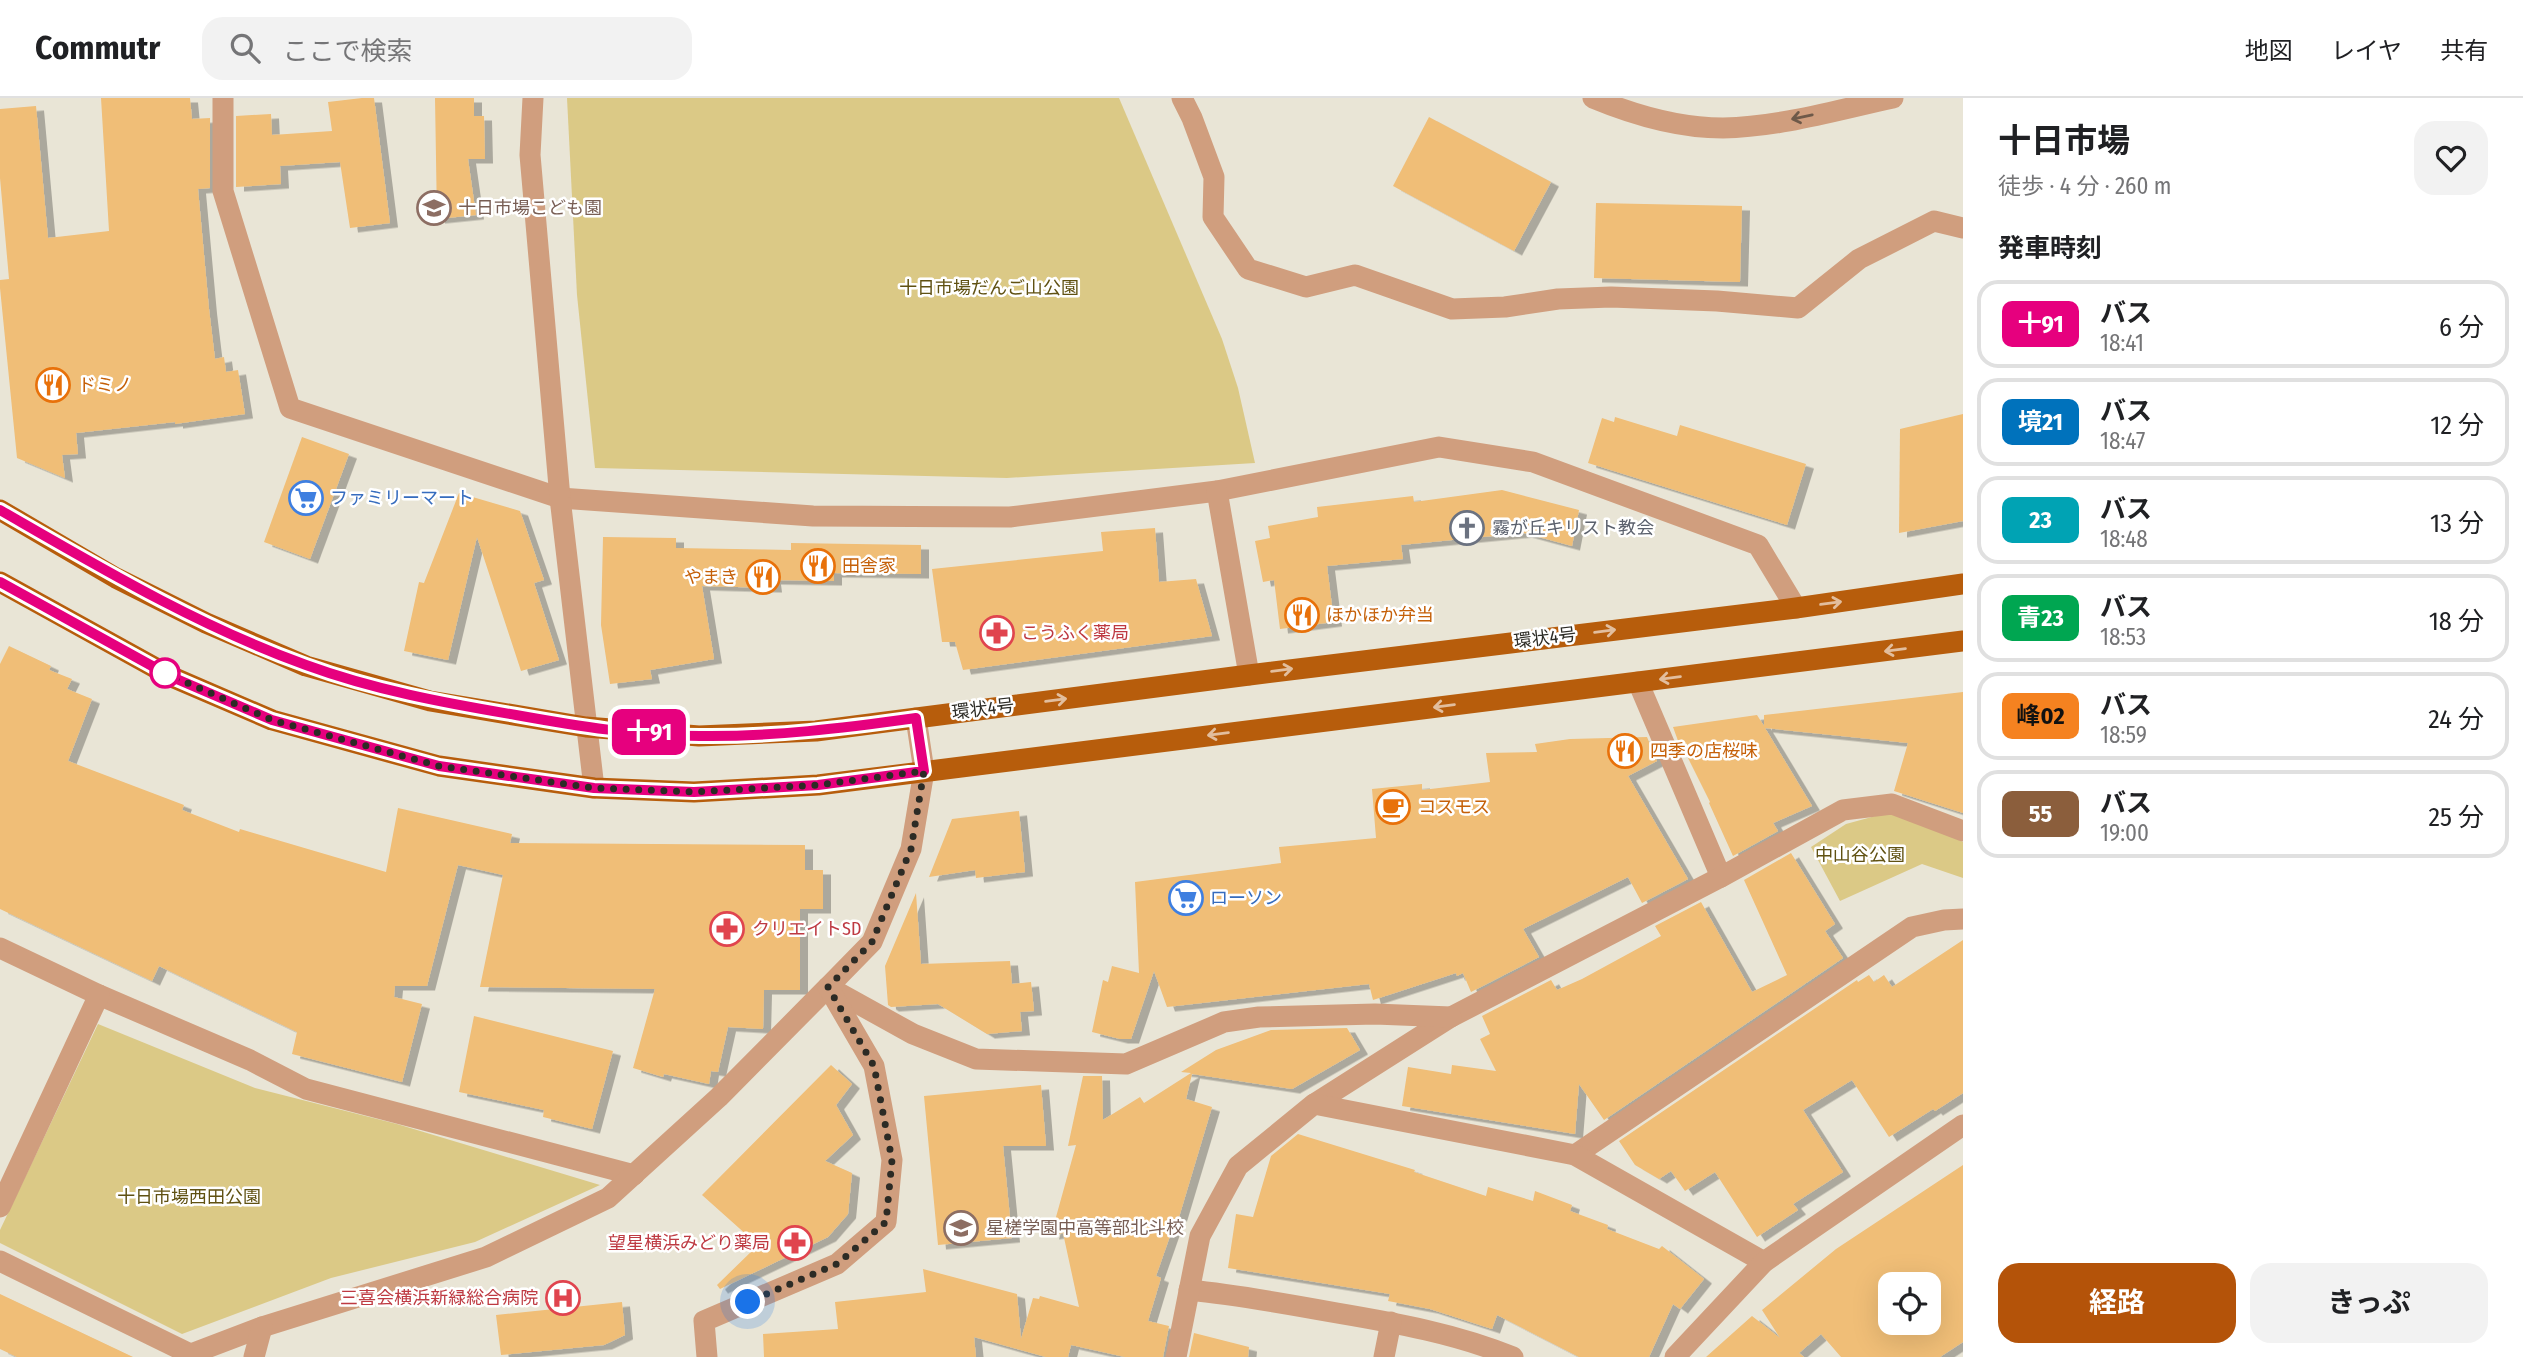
<!DOCTYPE html>
<html lang="ja">
<meta charset="utf-8">
<style>
:root{--surface:#fff;--page:#f2f2f2;--text:#202124;--muted:#757577;--line:#e0e0e0;--accent:#b45309}
body{margin:0;font-family:"Fira Sans Condensed","Noto Sans JP",sans-serif;background:var(--page);color:var(--text);height:100vh;display:flex;flex-direction:column;font-size:26px;white-space:nowrap}
*{box-sizing:border-box;margin:0}
p{font-size:23px;color:var(--muted)}
.icon{flex:none;width:38px;height:38px;fill:none;stroke:currentColor;stroke-width:2;stroke-linecap:round;stroke-linejoin:round}
.map{position:relative;flex:1;overflow:hidden}
.sheet{display:flex;flex-direction:column;background:var(--surface);width:560px}
.sheet>*{flex:none}
.badge{padding:0 14px;border-radius:10px;font-size:24px;line-height:46px}
.tools{position:absolute;left:1878px;top:1174px;display:grid;gap:14px}
.tools a{display:grid;place-items:center;width:63px;height:63px;border-radius:14px;background:var(--surface);box-shadow:0 7px 28px #0002;font-size:35px}
.you{position:absolute;width:35px;height:35px;margin:-18px;border:5px solid #fff;border-radius:50%;background:#1a73e8;box-shadow:0 0 0 10px #1a73e833}
.map>.badge{position:absolute;translate:-50% -50%;box-shadow:0 0 0 4px #fff}
h2{padding:0 35px;font-size:26px;line-height:63px}
.round{display:grid;place-items:center;flex:none;width:74px;height:74px;border-radius:21px;background:var(--page)}
.overview{display:flex;align-items:center;justify-content:space-between;height:119px;padding:0 35px}
h1{font-size:33px;font-weight:700;line-height:52px}
.action{display:flex;gap:14px;margin-top:auto;padding:14px 35px}
.action a{flex:1;height:80px;border-radius:21px;background:var(--accent);color:#fff;font-size:28px;font-weight:700;line-height:80px;text-align:center}
.action a+a{background:var(--page);color:var(--text)}
ul{padding:0;list-style:none}
li{display:flex;align-items:center;gap:21px;height:88px;margin:0 14px 10px;padding:0 21px;border:4px solid var(--line);border-radius:21px}
li div{flex:1}
li b{display:block;font-size:26px}
li em{font-style:normal}
li .badge{min-width:77px;font-weight:700;text-align:center}
header{display:flex;align-items:center;gap:42px;box-sizing:border-box;height:98px;padding:0 35px;background:var(--surface);border-bottom:2px solid var(--line)}
header strong{font-size:33px}
nav{display:flex;gap:38px;margin-inline-start:auto;font-size:24px}
.search{width:490px;height:63px;background:var(--page);display:flex;align-items:center;gap:18px;box-sizing:border-box;padding:0 24px;border-radius:21px;color:var(--muted);font-size:26px}
main{display:flex;flex:1;min-height:0}
.map>svg:first-child{display:block}
.green{fill:#dbc986}
.building{fill:#f0be77;fill-rule:evenodd;filter:url(#shadow)}
.lines{fill:none;stroke-linecap:round;stroke-linejoin:round}
.minor{stroke:#d09e7e;stroke-width:21}
.tertiary{stroke:#d09e7e;stroke-width:21}
.primary{stroke:#b75d0c;stroke-width:21}
.oneway{stroke:#6e5949}
.oneway2{stroke:#e2be9e}
.line-casing{stroke:#fff;stroke-width:16}
.line{stroke:#e6007e;stroke-width:10}
.walk{stroke:#2c2b25;stroke-width:7;stroke-dasharray:0 12.6}
.stop-dot{fill:#fff;stroke:#e6007e;stroke-width:3.5}
.labels{text-anchor:middle;dominant-baseline:central;stroke-width:5;stroke-linejoin:round;paint-order:stroke}
.education-label{font-size:18px;fill:#785e54;stroke:#fff;text-anchor:start}
.park-label{font-size:18px;fill:#605112;stroke:#fff}
.food-label{font-size:18px;fill:#c56008;stroke:#fff;text-anchor:start}
.shop-label{font-size:18px;fill:#366cbe;stroke:#fff;text-anchor:start}
.worship-label{font-size:18px;fill:#5b616d;stroke:#fff;text-anchor:start}
.health-label{font-size:18px;fill:#be3a42;stroke:#fff;text-anchor:start}
.street-label{font-size:18px;fill:#2c2b25;stroke:#fff}
</style>
<header>
<strong>Commutr</strong>
<div class="search"><svg class="icon" aria-label="search" viewBox="0 0 24 24"><circle cx="10" cy="10" r="6"/><path d="M15 15l6 6"/></svg>ここで検索</div>
<nav><a>地図</a><a>レイヤ</a><a>共有</a></nav>
</header>
<main>
<div class="map">
<svg width="1963" height="1259" viewBox="0 0 1963 1259">
<defs>
<filter id="shadow"><feDropShadow dx="8" dy="4.5" stdDeviation="0" flood-color="#0004"/></filter>
</defs>
<rect width="100%" height="100%" fill="#e9e5d6"/>
<g class="green">
<path d="M567,0H1119L1222,241L1238,290L1255,365L1007,380L595,370L577,197Z"/>
<path d="M1890,714L1920,721L1963,744V780L1922,766L1840,803L1811,749L1846,726Z"/>
<path d="M98,926L255,990L397,1026L600,1087L475,1144L331,1180L182,1236L0,1145V1132Z"/>
</g>
<g class="building">
<path d="M101,0H190L192,21L210,20V90L198,91L209,211L215,261L224,259L226,274L238,272L245,316L175,326V324L76,335L78,356L62,357L65,380L17,360L0,190V182L9,181L0,80V11L36,8L48,140L109,133Z"/>
<path d="M362,0H374L390,125L350,130L340,64L280,68L281,86L236,89V18L271,16L272,37L332,33L328,4Z"/>
<path d="M435,0H474V18H484L485,61H468L476,117L437,121Z"/>
<path d="M1429,19L1551,84L1514,153L1393,88Z"/>
<path d="M1596,105L1742,108L1740,184L1594,180Z"/>
<path d="M1963,316V423L1899,435L1900,331Z"/>
<path d="M1615,319L1677,338L1680,327L1806,366L1787,427L1588,365L1602,320L1614,324Z"/>
<path d="M302,339L349,356L310,461L264,444Z"/>
<path d="M1502,392L1579,412L1572,448L1524,435L1401,447L1403,461L1327,468L1334,524L1280,531L1274,482L1263,484L1255,443L1270,440L1268,428L1318,419L1317,409L1413,398L1414,404Z"/>
<path d="M459,395L520,413L544,482L534,485L559,562L521,573L477,439L448,562L404,553L419,484L424,485Z"/>
<path d="M1155,430L1159,484L1196,481L1212,538L963,572L955,544H942L932,471L1103,453L1101,434Z"/>
<path d="M603,439L676,440V450L791,452V445L921,447V476L834,475V483L773,482L774,490L702,488L714,561L650,572L652,581L610,586L601,527Z"/>
<path d="M9,548L51,568L49,572L72,581L67,591L92,601L68,663L184,707L182,712L239,734L240,731L386,774L398,710L512,736L510,745L805,747V772H823V811H800V892H764L763,931L728,929L718,974L711,973L709,986L664,976L663,979L633,970L655,891L480,889L503,777L458,767L427,888H395L394,899L422,906L402,984L292,956L297,934L159,868L152,883L0,811V566Z"/>
<path d="M1963,594V715L1894,693L1908,645L1765,630L1812,708L1773,725L1778,733L1733,758L1709,705L1710,704L1683,650L1681,651L1673,629L1757,617L1764,628V617Z"/>
<path d="M1647,639L1657,663L1628,678L1688,781L1642,805L1628,779L1523,831L1539,859L1471,894L1463,875L1457,878L1456,875L1373,902L1369,886L1167,909L1154,873L1131,941H1120L1092,934L1103,882L1108,884L1112,868L1139,875L1135,784L1281,765L1279,749L1376,740L1372,691L1422,686V692L1490,684L1486,655L1537,654L1535,646L1570,641Z"/>
<path d="M1019,713L1025,774L976,780L975,772L929,779L952,721Z"/>
<path d="M1791,755L1835,826L1825,833L1843,860L1604,1022L1579,986L1575,1036L1402,1008L1408,969L1451,976L1452,967L1496,973L1480,941L1490,936L1482,918L1551,882L1557,892L1582,881L1661,838L1655,828L1701,804L1752,894L1787,877L1744,782Z"/>
<path d="M916,795L921,866L1010,863L1012,886L1031,884L1034,913L1020,914L1022,933L987,936L938,906L891,909L888,907L885,868Z"/>
<path d="M1963,842V995L1935,1013L1933,1011L1889,1039L1852,982L1803,1012L1843,1074L1793,1106L1798,1112L1757,1139L1715,1074L1685,1093L1671,1073L1659,1081L1635,1067L1619,1043L1857,882L1858,884L1869,877L1874,884L1884,877L1892,889Z"/>
<path d="M474,918L613,953L592,1031L543,1019L544,1012L459,994Z"/>
<path d="M1347,930L1360,952L1292,991L1192,976L1186,1001L1212,1009L1179,1119L1177,1118L1156,1178L1161,1180L1148,1223L1169,1228L1163,1259H1125L1071,1247L1068,1259H1046L974,1239L976,1259H764L763,1236L838,1231L835,1204L926,1194L923,1171L1017,1196L1021,1241L1033,1200L1039,1201L1040,1198L1079,1209L1063,1135L1051,1137L1076,1047L1068,1048L1083,978H1102L1103,1022L1140,999L1144,1005L1191,975L1181,974L1216,952L1271,932Z"/>
<path d="M831,967L852,986L836,1007L853,1037L825,1063L852,1075L848,1116L828,1139L720,1191L717,1187L758,1147L702,1097Z"/>
<path d="M1041,987L1046,1048H1003L1012,1140L938,1147L924,998Z"/>
<path d="M1298,1036L1415,1072L1414,1074L1486,1098L1488,1089L1533,1103L1535,1093L1572,1107L1570,1113L1608,1127L1607,1131L1659,1151L1662,1148L1704,1181L1680,1211L1673,1206L1649,1259H1579L1497,1217L1492,1231L1430,1211L1388,1203L1390,1196L1228,1170L1236,1116L1253,1119L1271,1058Z"/>
<path d="M1963,1067V1244L1940,1259H1841L1821,1236L1799,1255L1804,1259H1706L1752,1218L1780,1240L1762,1212L1836,1151ZM1890,1186H1928V1225H1890Z"/>
<path d="M0,1196L133,1259H17L0,1251Z"/>
<path d="M622,1204L625,1237L604,1247L501,1257L496,1217Z"/>
<path d="M1194,1235L1249,1249L1248,1259H1189Z"/>
</g>
<g class="lines">
<g class="minor">
<path d="M223,0V93L290,310L560,400L813,418L1010,419L1217,393L1439,349L1533,364L1758,447L1796,510"/>
<path d="M533,0L530,57L560,400L594,690"/>
<path d="M1182,0L1192,20L1214,79L1213,119L1248,171L1306,189L1355,177L1452,211L1505,209L1558,201L1611,199L1717,203L1798,210L1859,161L1934,123L1963,130"/>
<path d="M1217,393L1249,577"/>
<path d="M1638,584L1721,779"/>
<path d="M0,850L99,897L250,962L306,991L634,1077"/>
<path d="M1314,1006L1451,919L1721,779L1843,712L1892,706L1963,733"/>
<path d="M1575,1057L1912,829L1944,822L1963,821"/>
<path d="M0,1109L99,897"/>
<path d="M0,1163L190,1256"/>
<path d="M1189,1192C1239,1197 1288,1206 1337,1215C1396,1225 1457,1236 1513,1259"/>
<path d="M183,1259L262,1229L486,1159L608,1100L719,999L828,889L913,936L976,961L1126,966L1224,924L1259,919L1375,916L1451,919"/>
<path d="M254,1259L262,1229"/>
<path d="M707,1259L704,1223L837,1166L886,1124L892,1062L874,968L828,889L872,844L911,751L924,673L916,620"/>
<path d="M1176,1259L1200,1138L1238,1068L1314,1006L1575,1057L1764,1164"/>
<path d="M1384,1259L1391,1224"/>
<path d="M1675,1259L1764,1164L1963,1027"/>
</g>
<path class="tertiary" d="M1593,0C1634,17 1678,30 1723,30C1780,29 1837,12 1893,0"/>
<g class="primary">
<path d="M0,412L116,480L206,525L306,568L430,603L586,629L699,638L816,633L1249,577L1796,510L1963,486"/>
<path d="M0,484L172,579L272,622L439,668L594,690L694,694L818,687L1963,543"/>
</g>
</g>
<defs><path id="oneway-shaft" d="M-6 0H5M1.5-3L5.5 0L1.5 3" fill="none" stroke-width="1.6" stroke-linecap="round" stroke-linejoin="round" transform="scale(1.75)"/></defs>
<use class="oneway" href="#oneway-shaft" transform="translate(1802 19) rotate(168)"/>
<g class="oneway2">
<use href="#oneway-shaft" transform="translate(1831 505) rotate(-8)"/>
<use href="#oneway-shaft" transform="translate(1605 533) rotate(-7)"/>
<use href="#oneway-shaft" transform="translate(1895 552) rotate(173)"/>
<use href="#oneway-shaft" transform="translate(1282 572) rotate(-7)"/>
<use href="#oneway-shaft" transform="translate(1670 580) rotate(173)"/>
<use href="#oneway-shaft" transform="translate(1056 602) rotate(-7)"/>
<use href="#oneway-shaft" transform="translate(1444 608) rotate(173)"/>
<use href="#oneway-shaft" transform="translate(1218 636) rotate(173)"/>
</g>
<g class="lines">
<g class="line-casing">
<path id="line" d="M0,412C99,469 198,528 306,567C374,592 445,605 516,617C577,628 639,638 700,638C772,639 844,630 916,620L924,673L818,687L694,694L594,690L439,668L272,622L172,579L0,484"/>
</g>
<use href="#line" class="line"/>
<path class="walk" d="M165,575L272,622L439,668L594,690L694,694L818,687L924,673L911,751L872,844L828,889L874,968L892,1062L886,1124L837,1166L748,1204"/>
</g>
<defs>
<g id="school-ring" transform="scale(1.75)"><circle r="9.5" fill="#fff" stroke="#8d6e63" stroke-width="1.5"/><path d="M0-5L7-2L0 1L-7-2ZM-4 1L0 2.5L4 1V4Q0 6-4 4Z" fill="#8d6e63"/></g>
<g id="restaurant-ring" transform="scale(1.75)"><circle r="9.5" fill="#fff" stroke="#e8710a" stroke-width="1.5"/><path d="M-5-6h1v4h1v-4h1v4h1v-4h1v5L-1.5 .5V6h-2V.5L-5-1ZM5-6V6H3V1.5H1.5Q1.5-4 5-6Z" fill="#e8710a"/></g>
<g id="supermarket-ring" transform="scale(1.75)"><circle r="9.5" fill="#fff" stroke="#3f7fe0" stroke-width="1.5"/><path d="M-6-5.5h2.5l.6 2H6L4.5 2H-2.5L-4.4-4H-6ZM-1.5 3.2a1.3 1.3 0 1 0 .1 0ZM3 3.2a1.3 1.3 0 1 0 .1 0Z" fill="#3f7fe0"/></g>
<g id="church-ring" transform="scale(1.75)"><circle r="9.5" fill="#fff" stroke="#6b7280" stroke-width="1.5"/><path d="M-1.2-6h2.4v3.5h3.3v2.4h-3.3V6h-2.4V-.1h-3.3v-2.4h3.3Z" fill="#6b7280"/></g>
<g id="pharmacy-ring" transform="scale(1.75)"><circle r="9.5" fill="#fff" stroke="#e0444e" stroke-width="1.5"/><path d="M-2-6h4v4h4v4h-4v4h-4v-4h-4v-4h4Z" fill="#e0444e"/></g>
<g id="cafe-ring" transform="scale(1.75)"><circle r="9.5" fill="#fff" stroke="#e8710a" stroke-width="1.5"/><path d="M-5.5-4.5H6V0H3Q3 3.5 0 3.5H-2.5Q-5.5 3.5-5.5 0ZM3-3.2v2h1.7v-2ZM-6 4.5H4V6H-6Z" fill="#e8710a"/></g>
<g id="hospital-ring" transform="scale(1.75)"><circle r="9.5" fill="#fff" stroke="#e0444e" stroke-width="1.5"/><path d="M-5-5h3v3.5h4V-5h3V5h-3V1.5h-4V5h-3Z" fill="#e0444e"/></g>
</defs>
<g fill-rule="evenodd">
<use href="#school-ring" x="434" y="110"/>
<use href="#restaurant-ring" x="53" y="287"/>
<use href="#supermarket-ring" x="306" y="400"/>
<use href="#church-ring" x="1467" y="430"/>
<use href="#restaurant-ring" x="818" y="468"/>
<use href="#restaurant-ring" x="763" y="479"/>
<use href="#restaurant-ring" x="1302" y="517"/>
<use href="#pharmacy-ring" x="997" y="535"/>
<use href="#restaurant-ring" x="1625" y="653"/>
<use href="#cafe-ring" x="1393" y="709"/>
<use href="#supermarket-ring" x="1186" y="800"/>
<use href="#pharmacy-ring" x="727" y="831"/>
<use href="#school-ring" x="961" y="1130"/>
<use href="#pharmacy-ring" x="795" y="1145"/>
<use href="#hospital-ring" x="563" y="1200"/>
</g>
<circle class="stop-dot" cx="165" cy="575" r="14"/>
<g class="labels">
<g class="education-label">
<text x="458" y="110">十日市場こども園</text>
<text x="986" y="1130">星槎学園中高等部北斗校</text>
</g>
<g class="park-label">
<text x="989" y="190">十日市場だんご山公園</text>
<text x="1860" y="757">中山谷公園</text>
<text x="189" y="1099">十日市場西田公園</text>
</g>
<g class="food-label">
<text x="78" y="287">ドミノ</text>
<text x="842" y="468">田舎家</text>
<text x="738" y="479" text-anchor="end">やまき</text>
<text x="1326" y="517">ほかほか弁当</text>
<text x="1650" y="653">四季の店桜味</text>
<text x="1418" y="709">コスモス</text>
</g>
<g class="shop-label">
<text x="330" y="400">ファミリーマート</text>
<text x="1210" y="800">ローソン</text>
</g>
<g class="worship-label">
<text x="1492" y="430">霧が丘キリスト教会</text>
</g>
<g class="health-label">
<text x="1021" y="535">こうふく薬局</text>
<text x="752" y="831">クリエイトSD</text>
<text x="770" y="1145" text-anchor="end">望星横浜みどり薬局</text>
<text x="538" y="1200" text-anchor="end">三喜会横浜新緑総合病院</text>
</g>
<g class="street-label">
<text transform="translate(1545 540) rotate(-7)">環状4号</text>
<text transform="translate(983 611) rotate(-7)">環状4号</text>
</g>
</g>
</svg>
<div class="tools">
<a><svg class="icon" aria-label="locate" viewBox="0 0 24 24"><circle cx="12" cy="12" r="6"/><path d="M12 2v4M12 18v4M2 12h4M18 12h4"/></svg></a>
</div>
<div class="you" style="left:748px;top:1204px"></div>
<b class="badge" style="left:649px;top:634px;background:#e6007e;color:#fff">十91</b>
</div>
<section class="sheet">
<div class="overview"><div><h1>十日市場</h1><p>徒歩 · 4 分 · 260 m</p></div><a class="round"><svg class="icon" aria-label="heart" viewBox="0 0 24 24"><path d="M12 20l-8-8c-3-5 5-10 8-4 3-6 11-1 8 4z"/></svg></a></div>
<h2>発車時刻</h2>
<ul>
<li><span class="badge" style="background:#e6007e;color:#fff">十91</span><div><b>バス</b><p>18:41</p></div><em>6 分</em></li>
<li><span class="badge" style="background:#0072bc;color:#fff">境21</span><div><b>バス</b><p>18:47</p></div><em>12 分</em></li>
<li><span class="badge" style="background:#00a3b4;color:#fff">23</span><div><b>バス</b><p>18:48</p></div><em>13 分</em></li>
<li><span class="badge" style="background:#00a651;color:#fff">青23</span><div><b>バス</b><p>18:53</p></div><em>18 分</em></li>
<li><span class="badge" style="background:#f58220;color:#111">峰02</span><div><b>バス</b><p>18:59</p></div><em>24 分</em></li>
<li><span class="badge" style="background:#8b5e3c;color:#fff">55</span><div><b>バス</b><p>19:00</p></div><em>25 分</em></li>
</ul>
<div class="action"><a>経路</a><a>きっぷ</a></div>
</section>
</main>
